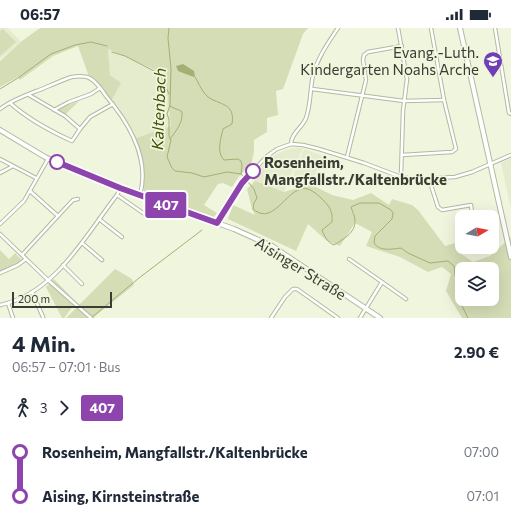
<!DOCTYPE html>
<html lang="de">
<meta charset="utf-8">
<style>
:root{--surface:#fff;--page:#f2f2f3;--text:#1f2937;--muted:#747a83}
body{margin:0;font-family:Commissioner,sans-serif;background:var(--page);color:var(--text);height:100vh;display:flex;flex-direction:column;font-size:15px;white-space:nowrap}
*{box-sizing:border-box;margin:0}
p{font-size:13px;color:var(--muted)}
.icon{flex:none;width:22px;height:22px;fill:none;stroke:currentColor;stroke-width:2;stroke-linecap:round;stroke-linejoin:round}
.map{position:relative;height:290px;overflow:hidden}
.drawer{display:flex;flex-direction:column;background:var(--surface);flex:1}
.drawer>*{flex:none}
.badge{padding:0 8px;border-radius:3px;font-size:14px;line-height:26px}
.needle{width:26px;rotate:80deg}
.fabs{position:absolute;left:455px;top:182px;display:grid;gap:8px}
.fabs a{display:grid;place-items:center;width:44px;height:44px;border-radius:8px;background:var(--surface);box-shadow:0 4px 16px #0002;font-size:20px}
.scale{position:absolute;left:12px;bottom:10px;width:100px;box-sizing:border-box;padding-left:4px;border:2px solid #3b3d34;border-top:0;font-size:11px;line-height:14px;white-space:nowrap;color:#3b3d34;-webkit-text-stroke:3px #f0f6de;paint-order:stroke}
.map>.badge{position:absolute;translate:-50% -50%;box-shadow:0 0 0 2px #fff}
.legs{display:flex;align-items:center;gap:6px;height:44px;padding:0 12px;font-size:13px}
.legs p{margin-inline-start:auto}
.overview{display:flex;align-items:center;justify-content:space-between;height:68px;padding:0 12px}
h1{font-size:22px;font-weight:700;line-height:30px}
ul{padding:0 12px;list-style:none}
li{display:flex;align-items:center;gap:14px;height:44px;font-size:15px}
li i{display:grid;place-items:center;width:6px;height:100%;margin:0 5px;background:currentColor}
li i::after{content:'';width:10px;height:10px;margin:-5px;border:3px solid;border-radius:50%;background:var(--surface)}
li p{margin-inline-start:auto}
li:first-child i{background:linear-gradient(#0000 50%,currentColor 0)}
li:last-child i{background:linear-gradient(currentColor 50%,#0000 0)}
.status{display:flex;justify-content:space-between;align-items:center;height:28px;padding:0 20px;background:var(--surface);direction:ltr}
.status svg{height:11px;fill:currentColor}
.map>svg:first-child{display:block}
.built{fill:#e5ebcd}
.green{fill:#d4ddb6;fill-rule:evenodd}
.water{fill:#a3b073}
.lines{fill:none;stroke-linecap:round;stroke-linejoin:round}
.stream{stroke:#a3b073;stroke-width:1}
.minor-casing{stroke:#b3b8a1;stroke-width:4.5}
.secondary-casing{stroke:#b3b8a1;stroke-width:6}
.minor{stroke:#fff;stroke-width:2.5}
.secondary{stroke:#fff;stroke-width:4}
.line-1-casing{stroke:#fff;stroke-width:9}
.line-1{stroke:#8e44ad;stroke-width:6}
.stop-1-dot{fill:#fff;stroke:#8e44ad;stroke-width:2}
.labels{text-anchor:middle;dominant-baseline:central;stroke-width:3.5;stroke-linejoin:round;paint-order:stroke}
.poi-label{font-size:15px;fill:#3b3d34;stroke:#f0f6de;text-anchor:end}
.stop-label{font-size:15px;font-weight:bold;fill:#3b3d34;stroke:#f0f6de;text-anchor:start}
.street-label{font-size:15px;fill:#3b3d34;stroke:#f0f6de}
.water-label{font-size:16px;font-style:italic;fill:#444e05;stroke:#f0f6de}
</style>
<div class="status"><b>06:57</b><svg viewBox="0 0 49 12"><path d="M0 12V9h3v3zM5 12V6h3v6zM10 12V3h3v9zM15 12V0h3v12zM26 1h20v11H26zM47 4h2v5h-2z"/></svg></div>
<div class="map">
<svg width="511" height="290" viewBox="0 0 511 290">
<rect width="100%" height="100%" fill="#f0f6de"/>
<g class="built">
<path d="M0,0H8L21,14L0,31Z"/>
<path d="M108,21L165,46L171,98L133,111L111,73Z"/>
<path d="M295,120H303L284,164L255,154L252,151L260,140L275,127L286,122Z"/>
<path d="M304,121L323,128L315,147L288,159Z"/>
<path d="M511,130V181L501,135Z"/>
</g>
<g class="green">
<path d="M40,0H308L303,6L283,61L276,63L278,87L267,90V104L254,112V124L251,137L240,147L232,159L223,155L218,156L204,177L217,185L214,189L144,164L141,141L133,111L171,98L165,46L108,21L110,47L121,55L111,73L88,46L78,18L53,28L20,52L18,49L0,59V33L22,13Z"/>
<path d="M3,1L16,14L0,28V3Z"/>
<path d="M79,73L65,87L58,81Z"/>
<path d="M255,153L284,164L310,156L332,167L353,172L371,165L389,177L392,171L412,177L418,182L445,218L459,214L460,225L473,234L490,228L511,209V290H462L446,263L451,246L442,239L428,244L400,229L366,218L372,204L355,195L340,218L327,213L308,196L296,223L228,191L233,177L255,187L252,181L247,161ZM462,241H492V271H462Z"/>
<path d="M0,222L9,231L15,225L22,232L15,237L0,243Z"/>
<path d="M115,241L132,251L134,257L94,289L95,290H66Z"/>
<path d="M54,251L76,274L64,290H62L46,259Z"/>
</g>
<path class="water" d="M183,36L194,43L195,49L191,48L178,43L176,38Z"/>
<g class="lines">
<g class="stream">
<path d="M169,0L168,10L171,41L170,77L167,86L169,91V108L171,112L167,129L172,140L175,143L192,145L204,149L227,144L241,146L254,161L257,170L254,175L253,181C275,200 288,155 308,161C314,163 319,168 323,172C330,179 333,184 332,194L322,202C325,209 327,214 334,217C343,211 356,205 355,192C355,188 352,183 351,179L360,175H379L391,182L393,185L392,191L375,208L374,215C380,224 392,221 401,220L408,225L430,235L448,233L454,238L457,263L463,280L468,290"/>
<path d="M112,24L125,28L160,46L169,66"/>
<path d="M195,49C198,54 201,61 205,66C215,78 236,72 232,96L223,101C221,110 216,124 224,132L238,131L241,133L242,138L241,146"/>
<path d="M0,61L18,50L51,26L75,17L91,14L107,18"/>
<path d="M170,111C176,103 183,95 182,84C179,81 174,81 170,78"/>
<path d="M91,290L139,250L202,202"/>
</g>
<g class="minor-casing">
<g id="minor">
<path d="M398,0L407,51L403,83L401,148"/>
<path d="M495,0L509,85L511,86"/>
<path d="M312,61L404,73L444,72"/>
<path d="M29,67L65,88L80,101"/>
<path d="M10,75C28,91 50,103 72,113L80,101L90,89L113,76"/>
<path d="M0,81C14,70 33,65 49,58C57,55 64,51 72,49C77,48 82,48 87,49C94,51 102,62 106,68C129,95 150,131 140,167"/>
<path d="M54,82L69,74L91,66L100,60"/>
<path d="M291,116C291,105 303,99 306,90C311,76 310,61 313,47C318,29 328,15 338,0"/>
<path d="M402,127L452,124L456,121L444,72L431,0"/>
<path d="M347,129L366,52L363,32L364,27L368,24L402,18"/>
<path d="M0,131L36,150"/>
<path d="M0,145L13,138"/>
<path d="M429,151L438,179L442,182L471,177L472,185"/>
<path d="M117,167L146,187"/>
<path d="M58,188L73,172L78,171"/>
<path d="M99,191L122,209"/>
<path d="M217,195L242,155L267,128L277,121L291,116L303,117L319,121L364,135L401,149L415,151L455,149L472,144L511,127"/>
<path d="M0,196L24,173L48,131"/>
<path d="M0,206L48,252L91,290"/>
<path d="M82,215L102,232"/>
<path d="M22,227L58,188L30,163"/>
<path d="M349,231L382,254"/>
<path d="M63,237L82,256"/>
<path d="M0,245L18,237L26,231"/>
<path d="M32,264L43,289"/>
<path d="M8,275L13,290"/>
<path d="M0,277C55,266 85,208 117,167L120,161"/>
<path d="M271,290L285,269L293,261H297L338,290"/>
<path d="M360,290L382,254L406,271"/>
</g>
</g>
<g class="secondary-casing">
<g id="secondary">
<path d="M460,0L511,229"/>
<path d="M0,102L45,129L64,138L121,161L234,201L272,218L380,290"/>
</g>
</g>
<use href="#minor" class="minor"/>
<use href="#secondary" class="secondary"/>
</g>
<g class="lines">
<g class="line-1-casing">
<path id="line-1" d="M57,134L120,160L217,195L242,155L253,143"/>
</g>
<use href="#line-1" class="line-1"/>
</g>
<defs>
<g id="school-pin" transform="scale(1)"><path d="M0 17L-7.5 6A9.5 9.5 0 1 1 7.5 6Z" fill="#6f3fb6" stroke="#f0f6de"/><path d="M0-5L7-2L0 1L-7-2ZM-4 1L0 2.5L4 1V4Q0 6-4 4Z" fill="#fff"/></g>
</defs>
<g fill-rule="evenodd">
<use href="#school-pin" x="493" y="33"/>
</g>
<g class="stop-1-dot">
<circle cx="57" cy="134" r="7"/>
<circle cx="253" cy="143" r="7"/>
</g>
<g class="labels">
<g class="poi-label">
<text x="479" y="24">Evang.-Luth.<tspan x="479" dy="17">Kindergarten Noahs Arche</tspan></text>
</g>
<g class="stop-label">
<text x="264" y="134">Rosenheim,<tspan x="264" dy="17">Mangfallstr./Kaltenbrücke</tspan></text>
</g>
<g class="street-label">
<text transform="translate(301 240) rotate(32)">Aisinger Straße</text>
</g>
<g class="water-label">
<text transform="translate(158 81) rotate(-88)">Kaltenbach</text>
</g>
</g>
</svg>
<div class="fabs">
<a><svg class="needle" viewBox="-14 -14 28 28"><path d="M0-13l5 13h-10z" fill="#e53935"/><path d="M0 13l5-13h-10z" fill="#747a83"/></svg></a>
<a><svg class="icon" aria-label="layers" viewBox="0 0 24 24"><path d="M12 4l9 5-9 5-9-5zM3 14l9 5 9-5"/></svg></a>
</div>
<div class="scale">200 m</div>
<b class="badge" style="left:166px;top:177px;background:#8e44ad;color:#fff">407</b>
</div>
<section class="drawer">
<div class="overview"><div><h1>4 Min.</h1><p>06:57 – 07:01 · Bus</p></div><b>2.90 €</b></div>
<div class="legs"><svg class="icon" aria-label="walk" viewBox="0 0 24 24"><circle cx="13" cy="4" r="2"/><path d="M13 8l-2 6 4 7M11 14l-3 7M7 12l3-4h3l4 4"/></svg>3<svg class="icon" aria-label="forward" viewBox="0 0 24 24"><path d="M9 5l7 7-7 7"/></svg><b class="badge" style="background:#8e44ad;color:#fff">407</b></div>
<ul>
<li><i style="color:#8e44ad"></i><b>Rosenheim, Mangfallstr./Kaltenbrücke</b><p>07:00</p></li>
<li><i style="color:#8e44ad"></i><b>Aising, Kirnsteinstraße</b><p>07:01</p></li>
</ul>
</section>
